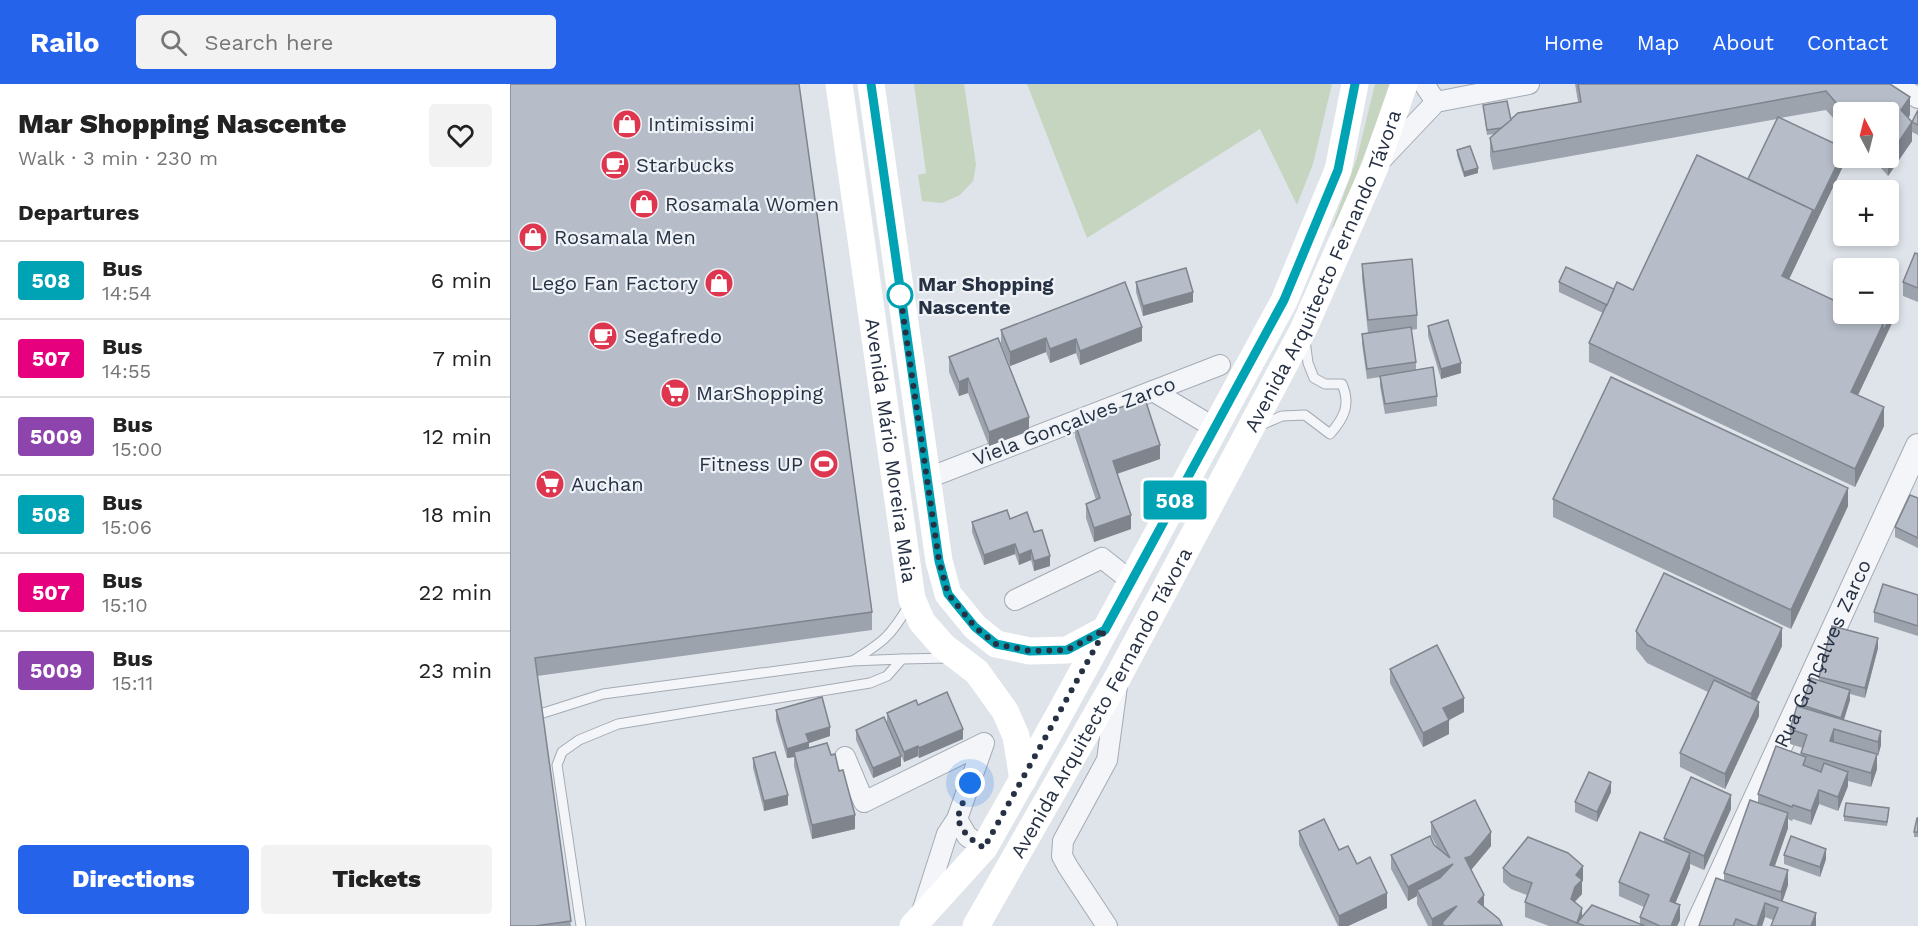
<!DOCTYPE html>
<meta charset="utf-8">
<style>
:root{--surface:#fff;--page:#f2f2f2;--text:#222;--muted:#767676;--line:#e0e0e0;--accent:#2563eb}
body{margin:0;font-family:"Work Sans",sans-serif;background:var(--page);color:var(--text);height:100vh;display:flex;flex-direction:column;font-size:22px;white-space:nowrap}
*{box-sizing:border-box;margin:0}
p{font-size:20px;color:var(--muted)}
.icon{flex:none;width:33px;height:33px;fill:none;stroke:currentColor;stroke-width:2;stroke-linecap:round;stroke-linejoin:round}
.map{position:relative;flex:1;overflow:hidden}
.side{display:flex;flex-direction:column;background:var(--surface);width:510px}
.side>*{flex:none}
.badge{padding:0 12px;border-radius:4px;font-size:21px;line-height:39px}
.needle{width:39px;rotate:353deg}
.tools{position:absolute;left:1323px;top:18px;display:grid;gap:12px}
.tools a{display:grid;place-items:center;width:66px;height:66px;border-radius:6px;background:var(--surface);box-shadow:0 3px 9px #0003;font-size:30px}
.you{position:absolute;width:30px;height:30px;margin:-15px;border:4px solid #fff;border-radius:50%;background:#1a73e8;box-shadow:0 0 0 9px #1a73e833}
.map>.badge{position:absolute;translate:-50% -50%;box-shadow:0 0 0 3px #fff}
h2{padding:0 18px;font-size:22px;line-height:54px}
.round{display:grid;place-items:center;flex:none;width:63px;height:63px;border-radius:6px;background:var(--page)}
.overview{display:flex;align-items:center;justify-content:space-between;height:102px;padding:0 18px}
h1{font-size:28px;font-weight:800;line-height:45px}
.primary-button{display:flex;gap:12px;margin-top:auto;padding:12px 18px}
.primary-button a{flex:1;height:69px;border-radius:6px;background:var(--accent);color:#fff;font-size:24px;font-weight:800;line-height:69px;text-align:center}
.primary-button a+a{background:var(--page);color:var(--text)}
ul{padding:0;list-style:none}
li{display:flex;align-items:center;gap:18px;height:78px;padding:0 18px;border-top:2px solid var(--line)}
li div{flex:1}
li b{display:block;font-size:22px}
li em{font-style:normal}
li .badge{min-width:66px;font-weight:700;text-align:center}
header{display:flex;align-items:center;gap:36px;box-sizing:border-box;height:84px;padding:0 30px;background:var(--accent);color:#fff}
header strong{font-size:28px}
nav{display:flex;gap:33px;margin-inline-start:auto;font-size:21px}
.search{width:420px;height:54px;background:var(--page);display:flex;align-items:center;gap:15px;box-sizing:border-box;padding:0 21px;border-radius:6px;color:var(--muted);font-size:22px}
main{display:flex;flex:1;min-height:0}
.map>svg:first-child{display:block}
.green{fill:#c5d5c0}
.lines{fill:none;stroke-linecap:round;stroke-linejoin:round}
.service-casing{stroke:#a4abb5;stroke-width:11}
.minor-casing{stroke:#a4abb5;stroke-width:22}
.tertiary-casing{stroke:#a4abb5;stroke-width:26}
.service{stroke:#f3f5f8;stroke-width:9}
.minor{stroke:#f3f5f8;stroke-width:20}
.tertiary{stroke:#f3f5f8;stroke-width:24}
.secondary{stroke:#fff;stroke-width:27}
.wall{fill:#9da3ad}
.shaded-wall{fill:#7f848d}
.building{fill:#b6bdc9;stroke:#7f848d;stroke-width:1.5}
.line-casing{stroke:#fff;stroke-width:14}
.line{stroke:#00a3b4;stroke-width:9}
.walk{stroke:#263144;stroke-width:6;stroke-dasharray:0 10.8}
.stop-dot{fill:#fff;stroke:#00a3b4;stroke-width:3}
.labels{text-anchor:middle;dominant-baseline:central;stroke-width:4.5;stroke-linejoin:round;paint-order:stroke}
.poi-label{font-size:20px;fill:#263144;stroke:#eff3f7;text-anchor:start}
.street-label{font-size:20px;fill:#263144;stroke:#eff3f7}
.stop-label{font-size:20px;font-weight:bold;fill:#263144;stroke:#eff3f7;text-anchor:start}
</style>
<header>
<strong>Railo</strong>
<div class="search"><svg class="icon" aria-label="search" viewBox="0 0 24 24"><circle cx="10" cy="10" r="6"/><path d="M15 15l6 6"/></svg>Search here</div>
<nav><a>Home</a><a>Map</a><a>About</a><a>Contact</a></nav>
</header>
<main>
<section class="side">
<div class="overview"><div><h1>Mar Shopping Nascente</h1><p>Walk · 3 min · 230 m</p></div><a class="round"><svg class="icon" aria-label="heart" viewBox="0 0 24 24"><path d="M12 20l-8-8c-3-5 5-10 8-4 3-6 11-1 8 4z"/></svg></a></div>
<h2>Departures</h2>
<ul>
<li><span class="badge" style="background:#00a3b4;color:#fff">508</span><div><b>Bus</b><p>14:54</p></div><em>6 min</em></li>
<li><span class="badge" style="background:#e6007e;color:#fff">507</span><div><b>Bus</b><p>14:55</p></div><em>7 min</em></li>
<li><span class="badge" style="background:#8e44ad;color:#fff">5009</span><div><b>Bus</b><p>15:00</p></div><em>12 min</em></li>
<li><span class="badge" style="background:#00a3b4;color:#fff">508</span><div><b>Bus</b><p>15:06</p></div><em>18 min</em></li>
<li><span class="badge" style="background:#e6007e;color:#fff">507</span><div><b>Bus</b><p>15:10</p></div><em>22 min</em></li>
<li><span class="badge" style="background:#8e44ad;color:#fff">5009</span><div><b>Bus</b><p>15:11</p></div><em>23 min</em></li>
</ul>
<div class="primary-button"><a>Directions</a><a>Tickets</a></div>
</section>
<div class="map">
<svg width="1408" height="842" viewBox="0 0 1408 842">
<rect width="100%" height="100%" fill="#dfe4ea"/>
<g class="green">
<path d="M404,0H454L466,81L463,97L450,111L432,119L412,117L408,91L416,89Z"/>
<path d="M517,0H822L803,80L787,121L750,45L577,154Z"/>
<path d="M865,0H881L826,145L822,143L847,74Z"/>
</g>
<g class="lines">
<g class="service-casing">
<g id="service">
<path d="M749,342L772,332L795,331L820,350C834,334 841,321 832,300H815L804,294L798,279L795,256"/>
<path d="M344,576C373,558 381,552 399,521"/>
<path d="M30,630L93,610L342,577L392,575"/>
<path d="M71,842L47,681L52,668L69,656L108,640L360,599L377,592L392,575L439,574"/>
</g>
</g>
<g class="minor-casing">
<g id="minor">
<path d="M914,0L926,18"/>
<path d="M1385,0L1408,14"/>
<path d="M871,76L926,18L1019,0"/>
<path d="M643,307L705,344"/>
<path d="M418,394L710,281"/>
<path d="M505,516L592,474L621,497"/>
<path d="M335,673L354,718L474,659L447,735L437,750L412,828"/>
<path d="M447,735L457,752L474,764"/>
<path d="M597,842L558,783L552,772L553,757L597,676L607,602"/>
</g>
</g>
<g class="tertiary-casing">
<g id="tertiary">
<path id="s1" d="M1187,842L1408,362"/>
</g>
</g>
<use href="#service" class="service"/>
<use href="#minor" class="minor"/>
<use href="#tertiary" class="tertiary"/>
<g class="secondary">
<path id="s2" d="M329,0L402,515L412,538L433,562L467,588L495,627L506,652L513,696"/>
<path d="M361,0L429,477L438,510L465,543L486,560L520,567L557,566L595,546"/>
<path d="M403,842L474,764L549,631L774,217L828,86L845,0"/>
<path id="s3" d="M466,842L608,593L793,246L865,83L894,0"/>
</g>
</g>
<g class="wall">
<path d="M0,0L362,528V546L27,592L61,842H0Z"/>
<path d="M1065,0H1380L1400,31L1398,34L1402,57L1378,92L1363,75V74H1378V28H1334V46L1316,26L1270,34L1335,74V78L1279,195L1325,217L1383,237L1348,311L1374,342L1345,403L1079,278V259L1093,229L1049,208V198L1104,205L1123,206L1238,95L1267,35L983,86L980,72V54L984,50L977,51L973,21L1001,36L1068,18Z"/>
<path d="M1408,26V51L1402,48V38Z"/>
<path d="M947,66L968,89L954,93L947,71Z"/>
<path d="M1408,170V218L1393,212V198Z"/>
<path d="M852,180L907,231V245L901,246L906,278V286L927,312V322L875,330L870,302V293L857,295L852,260V250L858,249L852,194Z"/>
<path d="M626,198L683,218L633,232L626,208Z"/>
<path d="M918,242L951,289L931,295L918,252Z"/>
<path d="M491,246L632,257L570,281L566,269L540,279L536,268L500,282L491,260Z"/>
<path d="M439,273L519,347L479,362L458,309L449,312L439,288Z"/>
<path d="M565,339L650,375L607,390L621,445L584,458L576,434V420L586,416L565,353Z"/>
<path d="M1408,414V464L1385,453V443Z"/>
<path d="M1043,415L1338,422L1281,545L1043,433Z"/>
<path d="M500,435L524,448L540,482L524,487L521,476L509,481L505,470L474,481L462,448V438Z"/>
<path d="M1408,511V552L1364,538V528Z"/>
<path d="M1126,547L1272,562L1246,617L1249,632L1215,705L1170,683V669L1198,608L1137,579L1126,565Z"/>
<path d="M1368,564L1355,614L1340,610V616L1334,636L1371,647V661L1368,672L1367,671V685L1361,703L1338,697V702L1328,727L1309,720L1301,741L1283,735L1282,737L1278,735V744L1265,782L1278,801L1272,818L1306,842L1263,836L1255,833L1252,842H1189L1214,797V789L1248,719V710L1291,671L1293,664L1280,660V645L1292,623V621L1309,597V593Z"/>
<path d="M880,585L954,628L939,636V650L913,663L880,599Z"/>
<path d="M408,621L453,655L409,674L408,672L394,678L377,639V629Z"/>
<path d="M266,626L320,652L299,659V664L321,671L345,745L302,755L284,682V673L277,674L266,636Z"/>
<path d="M346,646L391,682L363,694L346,656Z"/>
<path d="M243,674L278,721L254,727L243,684Z"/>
<path d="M1101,708L1087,738L1065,728V718Z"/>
<path d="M1221,725L1194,786L1180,780V784L1165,819L1170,836L1167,842H1039L1015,833V818L1017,811L1001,805L993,798V784L1073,796L1072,798V810L1065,818L1072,832L1130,840V833L1134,823L1109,812V798L1154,758V754Z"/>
<path d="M1379,729L1377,742L1334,737V732Z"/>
<path d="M1408,734V753H1404V748Z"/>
<path d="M921,738L981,762L961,786L974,823L992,842H918L907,820V812L898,817L881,785V771L924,761L927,763L921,752Z"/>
<path d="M789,747L829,766L877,824L838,842H828L789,761Z"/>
<path d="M1274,771L1316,775L1310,793L1274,780Z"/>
</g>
<g class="shaded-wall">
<path d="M1400,13V31L1391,45V26Z"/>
<path d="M1402,38V57L1378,92V74Z"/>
<path d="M1334,66L1335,78L1272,210V192L1303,126Z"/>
<path d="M968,84V89L954,93V88Z"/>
<path d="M683,208V218L633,232V222Z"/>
<path d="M1383,227V237L1341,326V308L1373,240Z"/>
<path d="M632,243V257L570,281V267Z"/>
<path d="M536,254V268L500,282V268Z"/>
<path d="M566,255V269L540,279V265Z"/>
<path d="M951,279V289L931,295V285Z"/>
<path d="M458,294V309L449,312V298Z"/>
<path d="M1374,323V342L1345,403V385Z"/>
<path d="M519,333V347L479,362V348Z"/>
<path d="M650,361V375L603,391V377Z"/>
<path d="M1338,404V422L1281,545V526Z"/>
<path d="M621,431V445L584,458V444Z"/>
<path d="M505,460V470L474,481V471Z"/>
<path d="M521,466V476L509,481V471Z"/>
<path d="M540,472V482L524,487V477Z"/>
<path d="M1272,544V562L1241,628V610Z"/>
<path d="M1368,554V564L1355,614V604Z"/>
<path d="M1340,606V616L1331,644V634Z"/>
<path d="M954,614V628L939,636V650L913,663V649L933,624Z"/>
<path d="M1249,618V632L1215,705V690Z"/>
<path d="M320,643V652L299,659V668H284V673L277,674V665L296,650Z"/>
<path d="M453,645V655L409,674V664Z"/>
<path d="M1324,645V659L1320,657Z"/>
<path d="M1371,647V661L1368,672V658Z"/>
<path d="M408,662V672L394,678V668Z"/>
<path d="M1367,670V685L1361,703V689Z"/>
<path d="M391,672V682L363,694V684Z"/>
<path d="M1338,688V702L1328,727V713Z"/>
<path d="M1101,698V708L1087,738V728Z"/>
<path d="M1309,706V720L1301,741V727Z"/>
<path d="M278,711V721L254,727V717Z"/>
<path d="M1221,711V725L1194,786V772Z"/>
<path d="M1278,729V744L1260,795V781Z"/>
<path d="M345,731V745L302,755V741Z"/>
<path d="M981,748V762L961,786L955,774Z"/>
<path d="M1316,765V775L1310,793V783Z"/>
<path d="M1180,769V784L1160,832V817Z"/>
<path d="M943,780V794L907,806V812L898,817V803Z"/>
<path d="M1073,782V796L1072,798V810L1065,817L1061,829V815L1066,791Z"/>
<path d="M1278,786V801L1271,822V808Z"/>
<path d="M877,809V824L838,842H829V832Z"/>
<path d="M974,811V825L968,818Z"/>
<path d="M1255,819V833L1252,842H1247Z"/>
<path d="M1170,821V836L1167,842H1161Z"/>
<path d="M947,822L932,839V842H922V835Z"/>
<path d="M1072,824V839H1067V842V839Z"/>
<path d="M1306,829V842H1301Z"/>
</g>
<g class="building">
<path d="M0,0H289L362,528L25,574L61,837L25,842H0Z"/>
<path d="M1068,0H1380L1400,13L1391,26L1402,38L1378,74V28H1334L1316,7L983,68L980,54L1008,29L1071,18Z"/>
<path d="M997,17L1001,36L991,44L977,46L973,21Z"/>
<path d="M1408,26V41L1402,38Z"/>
<path d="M1268,33L1334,64V66L1303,130V126L1238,95Z"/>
<path d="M960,62L968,84L954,88L947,66Z"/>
<path d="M1187,71L1303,126L1272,192L1334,221V230H1351L1373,240L1341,308L1374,323L1345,385L1079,259L1107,198L1123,206Z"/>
<path d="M1405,169L1408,170V204L1393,198Z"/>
<path d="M902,175L907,231L858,236L852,180Z"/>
<path d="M1056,183L1104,205L1097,221L1049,198Z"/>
<path d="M676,184L683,208L633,222L626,198Z"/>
<path d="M615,198L632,243L570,267L566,255L540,265L536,254L500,268L491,246Z"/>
<path d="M1331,203L1334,204V221L1325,217Z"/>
<path d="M1378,225L1383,227L1373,248V240L1351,230H1378Z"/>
<path d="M938,236L951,279L931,285L918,242Z"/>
<path d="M901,243L906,278L857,285L852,250Z"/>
<path d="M488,254L519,333L479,348L458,294L449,298L439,273Z"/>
<path d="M923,283L927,312L875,320L870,292Z"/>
<path d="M1101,293L1338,404L1281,526L1043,415Z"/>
<path d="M635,315L650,361L603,377L621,431L584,444L576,420L590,414L565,339Z"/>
<path d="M1400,411L1408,414V454L1385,443Z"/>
<path d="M497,426L500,435L517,428L524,448L532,446L540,472L524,477L521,466L509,471L505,460L474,471L462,438Z"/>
<path d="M1154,489L1272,544L1241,610L1137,561L1126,547Z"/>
<path d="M1373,500L1408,511V542L1364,528Z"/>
<path d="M1322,542L1368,554L1355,604L1309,593Z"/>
<path d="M927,561L954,614L933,624L939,636L913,649L880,585Z"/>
<path d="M1301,594L1340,606L1331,634L1292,621Z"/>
<path d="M1204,596L1249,618L1215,690L1170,669Z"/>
<path d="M437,608L453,645L409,664L408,662L394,668L377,629L406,616L408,621Z"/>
<path d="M312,613L320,643L296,650L299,658L277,665L266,626Z"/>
<path d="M1287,622L1371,647L1368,658L1324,645L1320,657L1367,670L1361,689L1291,669L1297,651L1280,645Z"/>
<path d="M374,633L391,672L363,684L346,646Z"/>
<path d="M317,659L321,671L325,670L329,687L333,686L345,731L302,741L284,668Z"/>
<path d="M1266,662L1296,673L1293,681L1311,688L1314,679L1338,688L1328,713L1309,706L1301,727L1283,721L1282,723L1248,710Z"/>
<path d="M265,668L278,711L254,717L243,674Z"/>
<path d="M1079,688L1101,698L1087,728L1065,718Z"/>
<path d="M1181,693L1221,711L1194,772L1154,754Z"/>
<path d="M965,716L981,748L961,772L955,774L974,811L968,818L989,835L992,841L934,842L932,839L947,822L922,835L907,806L930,794L943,780L898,803L881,771L920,752L924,761L940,774L921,738Z"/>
<path d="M1240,716L1278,729L1260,781L1278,786L1271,808L1214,789Z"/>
<path d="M1336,719L1379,724L1377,738L1334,732Z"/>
<path d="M1407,734H1408V748H1404Z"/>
<path d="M814,735L829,766L838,762L847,780L860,773L877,809L829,832L789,747Z"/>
<path d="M1130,748L1180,769L1160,817L1170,821L1161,842H1150L1130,833L1139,811L1109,798Z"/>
<path d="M1281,752L1316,765L1310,783L1274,771Z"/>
<path d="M1018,753L1058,769L1073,782L1066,791L1072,796L1065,803L1061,815L1072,824L1067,839L1015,818L1022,799L1001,791L993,784Z"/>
<path d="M1206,794L1306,829L1301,842H1261L1268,824L1255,819L1247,842H1244L1226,835L1223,842H1189Z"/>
<path d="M1082,821L1135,842H1075L1067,839Z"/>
</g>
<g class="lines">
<g class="line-casing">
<path id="line" d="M361,0L429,477L438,510L465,543L486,560L520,567L557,566L595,546L774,216L828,86L845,0"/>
</g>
<use href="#line" class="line"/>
<path class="walk" d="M390,211L389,203L429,477L438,510L465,543L486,560L520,567L557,566L595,546L474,764L457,752L447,735L460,699"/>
</g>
<defs>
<g id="shop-disc" transform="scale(1.5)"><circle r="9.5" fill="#dd364e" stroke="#eff3f7"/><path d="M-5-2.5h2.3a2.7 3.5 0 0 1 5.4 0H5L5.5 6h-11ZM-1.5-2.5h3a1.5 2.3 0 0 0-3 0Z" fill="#fff"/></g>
<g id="cafe-disc" transform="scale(1.5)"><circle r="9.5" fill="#dd364e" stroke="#eff3f7"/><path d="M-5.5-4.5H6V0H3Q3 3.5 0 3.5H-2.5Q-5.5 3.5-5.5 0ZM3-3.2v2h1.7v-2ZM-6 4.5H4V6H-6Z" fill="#fff"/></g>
<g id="supermarket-disc" transform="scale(1.5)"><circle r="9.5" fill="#dd364e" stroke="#eff3f7"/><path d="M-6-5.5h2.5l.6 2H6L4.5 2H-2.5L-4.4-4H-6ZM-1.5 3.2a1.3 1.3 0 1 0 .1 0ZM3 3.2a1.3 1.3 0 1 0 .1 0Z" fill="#fff"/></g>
<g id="stadium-disc" transform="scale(1.5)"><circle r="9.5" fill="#dd364e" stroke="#eff3f7"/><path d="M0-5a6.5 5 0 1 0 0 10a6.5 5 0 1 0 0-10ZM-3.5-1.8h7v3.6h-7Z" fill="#fff"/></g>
</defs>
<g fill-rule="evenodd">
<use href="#shop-disc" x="117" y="40"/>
<use href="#cafe-disc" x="105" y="81"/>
<use href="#shop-disc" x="134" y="120"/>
<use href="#shop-disc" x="23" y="153"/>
<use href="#shop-disc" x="209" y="199"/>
<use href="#cafe-disc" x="93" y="252"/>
<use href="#supermarket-disc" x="165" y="309"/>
<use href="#stadium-disc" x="314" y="380"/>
<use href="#supermarket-disc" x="40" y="400"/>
</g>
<circle class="stop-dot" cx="390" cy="211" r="12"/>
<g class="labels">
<g class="poi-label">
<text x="138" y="40">Intimissimi</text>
<text x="126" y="81">Starbucks</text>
<text x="155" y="120">Rosamala Women</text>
<text x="44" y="153">Rosamala Men</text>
<text x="188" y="199" text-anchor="end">Lego Fan Factory</text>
<text x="114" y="252">Segafredo</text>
<text x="186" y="309">MarShopping</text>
<text x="293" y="380" text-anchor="end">Fitness UP</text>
<text x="61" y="400">Auchan</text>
</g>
<g class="street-label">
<text stroke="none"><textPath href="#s3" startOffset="742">Avenida Arquitecto Fernando Távora</textPath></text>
<text transform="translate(564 337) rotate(-21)">Viela Gonçalves Zarco</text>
<text stroke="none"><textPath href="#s2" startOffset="370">Avenida Mário Moreira Maia</textPath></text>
<text stroke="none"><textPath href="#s1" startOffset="300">Rua Gonçalves Zarco</textPath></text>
<text stroke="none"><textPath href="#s3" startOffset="256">Avenida Arquitecto Fernando Távora</textPath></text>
</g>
<g class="stop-label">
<text x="408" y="200">Mar Shopping<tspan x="408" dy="23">Nascente</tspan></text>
</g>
</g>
</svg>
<div class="tools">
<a><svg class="needle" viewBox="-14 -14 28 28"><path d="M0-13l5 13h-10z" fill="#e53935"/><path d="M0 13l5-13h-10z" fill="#767676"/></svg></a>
<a>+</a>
<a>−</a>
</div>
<div class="you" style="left:460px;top:699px"></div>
<b class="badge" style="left:665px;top:416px;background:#00a3b4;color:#fff">508</b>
</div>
</main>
